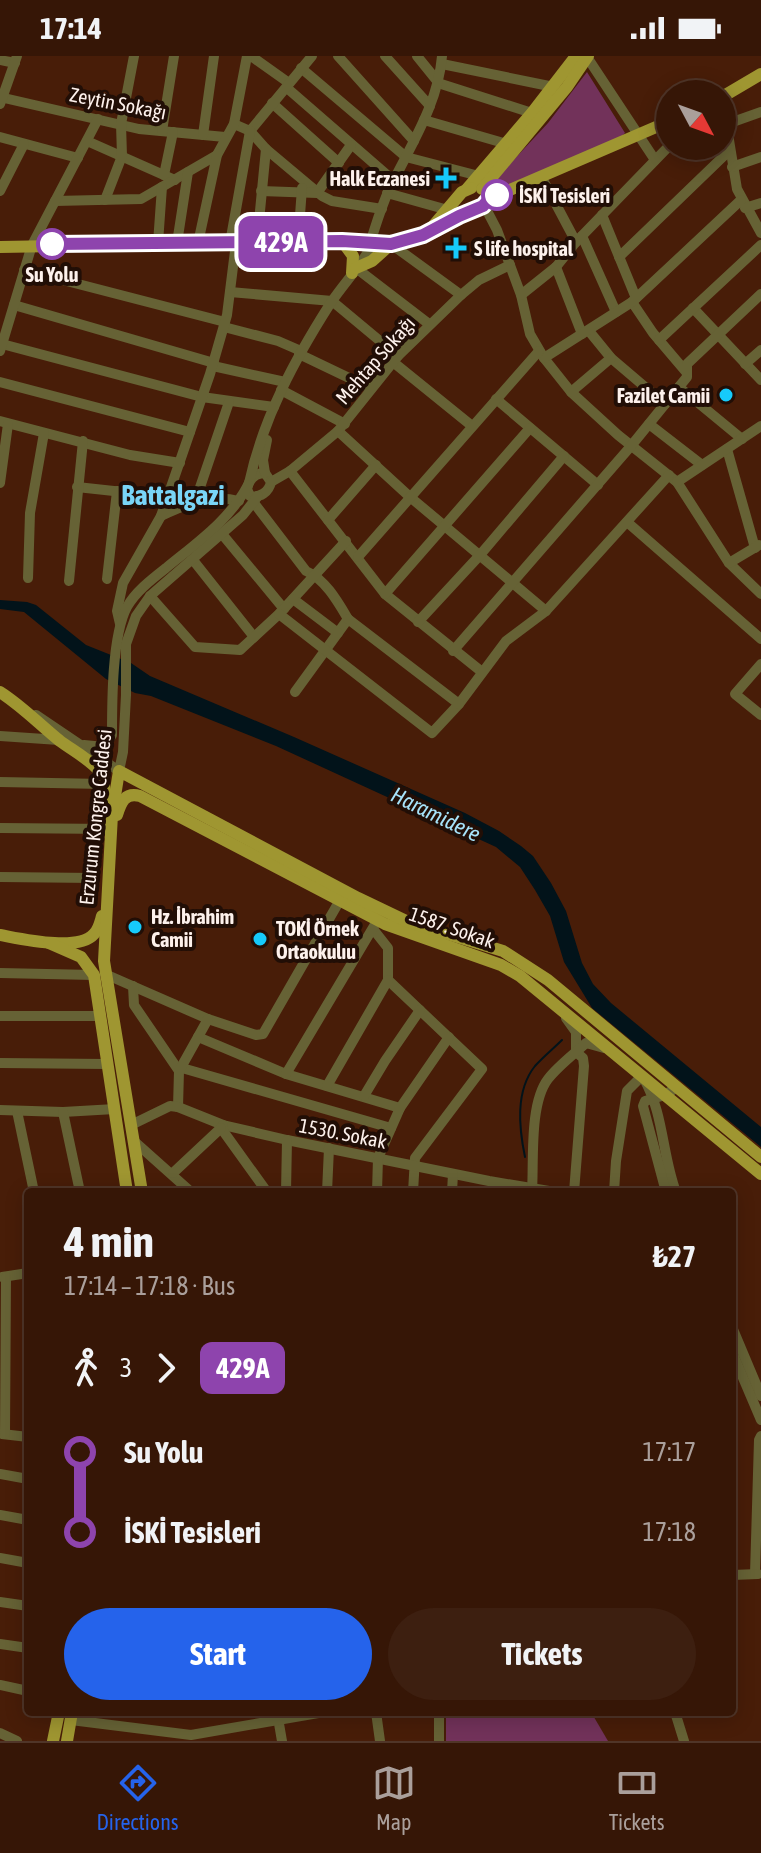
<!DOCTYPE html>
<meta charset="utf-8">
<style>
:root{--surface:#361606;--page:#3d1f10;--text:#f1f3f6;--muted:#aa9f9b;--line:#503528;--accent:#2563eb}
body{margin:0;font-family:"Asap Condensed",sans-serif;background:var(--page);color:var(--text);height:100vh;display:flex;flex-direction:column;font-size:30px;white-space:nowrap}
*{box-sizing:border-box;margin:0}
p{font-size:26px;color:var(--muted)}
.icon{flex:none;width:44px;height:44px;fill:none;stroke:currentColor;stroke-width:2;stroke-linecap:round;stroke-linejoin:round}
.map{position:relative;flex:1;overflow:hidden}
.drawer{position:absolute;left:24px;top:1132px;width:712px;height:528px;display:flex;flex-direction:column;background:var(--surface);border-radius:8px;box-shadow:0 4px 20px #0003,0 0 0 2px var(--line)}
.drawer>*{flex:none}
.badge{padding:0 16px;border-radius:12px;font-size:28px;line-height:52px}
.needle{width:52px;rotate:131deg}
.tools{position:absolute;left:656px;top:24px;display:grid;gap:16px}
.tools a{display:grid;place-items:center;width:80px;height:80px;border-radius:50%;background:var(--surface);box-shadow:0 4px 20px #0003,0 0 0 2px var(--line);font-size:40px}
.map>.badge{position:absolute;translate:-50% -50%;box-shadow:0 0 0 4px #fff}
.legs{display:flex;align-items:center;gap:12px;height:88px;padding:0 40px;font-size:26px}
.legs p{margin-inline-start:auto}
.head{display:flex;align-items:center;justify-content:space-between;height:136px;padding:0 40px}
h1{font-size:44px;font-weight:700;line-height:60px}
.cta{display:flex;gap:16px;margin-top:auto;padding:16px 40px}
.cta a{flex:1;height:92px;border-radius:48px;background:var(--accent);color:#fff;font-size:32px;font-weight:700;line-height:92px;text-align:center}
.cta a+a{background:var(--page);color:var(--text)}
ul{padding:0 40px;list-style:none}
li{display:flex;align-items:center;gap:28px;height:80px;font-size:30px}
li i{display:grid;place-items:center;width:12px;height:100%;margin:0 10px;background:currentColor}
li i::after{content:'';width:20px;height:20px;margin:-10px;border:6px solid;border-radius:50%;background:var(--surface)}
li p{margin-inline-start:auto}
li:first-child i{background:linear-gradient(#0000 50%,currentColor 0)}
li:last-child i{background:linear-gradient(currentColor 50%,#0000 0)}
.status{display:flex;justify-content:space-between;align-items:center;height:56px;padding:0 40px;background:var(--surface);direction:ltr}
.status svg{height:22px;fill:currentColor}
.dock{display:flex;justify-content:space-around;align-items:center;height:112px;border-top:2px solid var(--line);background:var(--surface);font-size:22px;color:var(--muted)}
.dock a{display:grid;justify-items:center;gap:4px}
.dock .active{color:var(--accent)}
.map>svg:first-child{display:block}
.green{fill:#72325a}
.water{fill:#02131a}
.lines{fill:none;stroke-linecap:round;stroke-linejoin:round}
.stream{stroke:#02131a;stroke-width:2}
.minor{stroke:#666235;stroke-width:10}
.major{stroke:#9f9631;stroke-width:12}
.line-1-casing{stroke:#fff;stroke-width:18}
.line-1{stroke:#8e44ad;stroke-width:12}
.poi-dot{fill:#16cafb;stroke:#210e06;stroke-width:3}
.stop-1-dot{fill:#fff;stroke:#8e44ad;stroke-width:4}
.labels{text-anchor:middle;dominant-baseline:central;stroke-width:8;stroke-linejoin:round;paint-order:stroke}
.street-label{font-size:20px;fill:#fdf1ec;stroke:#210e06}
.poi-label{font-size:20px;font-weight:bold;fill:#fdf1ec;stroke:#210e06;text-anchor:start}
.stop-label{font-size:20px;font-weight:bold;fill:#fdf1ec;stroke:#210e06;text-anchor:start}
.water-label{font-size:22px;font-style:italic;fill:#a7e3fa;stroke:#210e06}
.district-label{font-size:28px;font-weight:bold;fill:#79d5f7;stroke:#210e06}
</style>
<div class="status"><b>17:14</b><svg viewBox="0 0 49 12"><path d="M0 12V9h3v3zM5 12V6h3v6zM10 12V3h3v9zM15 12V0h3v12zM26 1h20v11H26zM47 4h2v5h-2z"/></svg></div>
<div class="map">
<svg width="761" height="1685" viewBox="0 0 761 1685">
<rect width="100%" height="100%" fill="#481d08"/>
<g class="green">
<path d="M587,16L625,77L619,83L499,133L494,125L548,67Z"/>
<path d="M446,1656H591L608,1685H446Z"/>
</g>
<path class="water" d="M0,544L27,546L36,549L86,589L131,607L150,620L294,681L465,757L499,775L521,790L533,800L551,827L566,855L582,907L593,928L611,947L761,1071V1091L592,952L564,906L550,860L535,834L520,811L496,791L276,690L151,640L135,637L106,623L24,556L0,553Z"/>
<g class="lines">
<path class="stream" d="M525,1101C519,1072 515,1035 535,1010C543,1001 554,992 562,984"/>
<g class="minor">
<path d="M251,0L289,27"/>
<path d="M338,0L414,85"/>
<path d="M385,0L430,50"/>
<path d="M417,0L438,26"/>
<path d="M587,1L655,104"/>
<path d="M0,4L15,7"/>
<path d="M442,8L554,31"/>
<path d="M301,12L406,101L479,120"/>
<path d="M438,27L532,57"/>
<path d="M287,32L394,125"/>
<path d="M722,41L737,133L761,177"/>
<path d="M4,42L139,73L225,81"/>
<path d="M272,47L339,107"/>
<path d="M0,48L17,0"/>
<path d="M424,64L507,88"/>
<path d="M234,68L250,75L312,0"/>
<path d="M727,68L761,56"/>
<path d="M162,75L174,0"/>
<path d="M250,75L266,93L322,140L332,145L382,153"/>
<path d="M203,79L214,0"/>
<path d="M0,81L78,102"/>
<path d="M87,85L175,124"/>
<path d="M732,111L761,101"/>
<path d="M164,119L173,76"/>
<path d="M542,122L576,186"/>
<path d="M0,135L24,88"/>
<path d="M261,135L317,137L351,89"/>
<path d="M387,137L448,154"/>
<path d="M105,144L122,100L121,68L134,0"/>
<path d="M55,145L141,143L217,99"/>
<path d="M484,149L497,174L521,239L530,278L544,302L571,336L618,379L677,426L729,507L761,538"/>
<path d="M745,152L761,147"/>
<path d="M602,159L636,242"/>
<path d="M582,180L616,256"/>
<path d="M257,186L266,93"/>
<path d="M298,186L302,132"/>
<path d="M158,187L162,131"/>
<path d="M177,187L188,116"/>
<path d="M198,187L217,99L234,68L247,0"/>
<path d="M230,187L250,75"/>
<path d="M370,187C376,169 381,151 389,134C410,90 438,49 442,0"/>
<path d="M391,188L461,239"/>
<path d="M619,201L730,94"/>
<path d="M556,211L582,278"/>
<path d="M356,212L429,268"/>
<path d="M24,214L225,266"/>
<path d="M230,236L332,245L398,300"/>
<path d="M521,239L556,211L576,186L670,89"/>
<path d="M632,246L653,277L687,317"/>
<path d="M14,249L214,307"/>
<path d="M693,252L761,324"/>
<path d="M224,271L278,285L301,295"/>
<path d="M589,275L611,302L665,348"/>
<path d="M659,284L761,189"/>
<path d="M2,288L202,341L274,351"/>
<path d="M0,295L32,189L98,63"/>
<path d="M299,298L370,332"/>
<path d="M544,302L632,246L741,144"/>
<path d="M393,306L472,370"/>
<path d="M745,308L761,294"/>
<path d="M213,310L285,326"/>
<path d="M0,326L190,376"/>
<path d="M679,331L742,383"/>
<path d="M281,334L345,368"/>
<path d="M571,336L611,302"/>
<path d="M496,343L598,429"/>
<path d="M0,365L130,399L180,407"/>
<path d="M649,368L702,409"/>
<path d="M338,375L410,441L546,555"/>
<path d="M727,393L755,492"/>
<path d="M290,415L385,538L482,616"/>
<path d="M265,417L271,426C269,436 260,442 250,440L247,433C249,423 255,417 265,417Z"/>
<path d="M265,417L263,404L267,384"/>
<path d="M271,426L290,415L338,375L398,300L461,239L479,224L510,209"/>
<path d="M677,426L761,370"/>
<path d="M0,427L8,368"/>
<path d="M249,427C263,362 295,303 330,248C344,227 362,209 373,187"/>
<path d="M77,431L169,441"/>
<path d="M195,446L229,346"/>
<path d="M254,447L306,515C325,523 338,546 348,563L295,636"/>
<path d="M161,460C186,448 211,438 239,445"/>
<path d="M328,464L376,409"/>
<path d="M627,466L761,583"/>
<path d="M222,478L284,553"/>
<path d="M358,501L539,295"/>
<path d="M193,504L254,581"/>
<path d="M729,507L759,489"/>
<path d="M28,522L30,457L44,377"/>
<path d="M107,523L117,435"/>
<path d="M69,525L83,385"/>
<path d="M385,538L530,372"/>
<path d="M150,540L195,591L240,594L279,558L346,485"/>
<path d="M293,543L338,577"/>
<path d="M279,558L432,677L459,648L506,585L546,555L669,419"/>
<path d="M348,563L459,648"/>
<path d="M418,566L480,499L564,400"/>
<path d="M120,568L117,555L123,527L161,460L210,318L227,259L236,187"/>
<path d="M453,595L631,390L687,321V308L761,238"/>
<path d="M761,608L735,638L761,659"/>
<path d="M36,659L119,715L123,696L126,639V588L136,560L150,540L243,459L258,440"/>
<path d="M0,680L59,684"/>
<path d="M84,689L104,691L112,679C112,646 112,579 127,551C135,536 152,523 166,512C195,488 230,464 248,429"/>
<path d="M0,726L104,728"/>
<path d="M0,772L112,773"/>
<path d="M0,821L95,822"/>
<path d="M373,873L388,892V924L482,1013L415,1102L413,1136"/>
<path d="M0,917L94,919"/>
<path d="M105,918L208,963L256,979L263,978L340,844"/>
<path d="M133,930L134,949L179,1015"/>
<path d="M0,960H99"/>
<path d="M566,962L576,976V996L583,1002L584,1010L574,1136"/>
<path d="M198,981L286,1018L400,1052"/>
<path d="M0,1007L107,1008"/>
<path d="M182,1012L391,1072"/>
<path d="M286,1018L374,870"/>
<path d="M644,1023C664,1058 662,1099 676,1136"/>
<path d="M327,1030L388,924"/>
<path d="M364,1040L385,1005L420,954"/>
<path d="M178,1051L179,1015L208,963"/>
<path d="M0,1054L63,1056L115,1053"/>
<path d="M17,1055L34,1136"/>
<path d="M63,1056L80,1136"/>
<path d="M131,1069L170,1050L178,1051L223,1069L287,1084L489,1125L555,1136"/>
<path d="M223,1069L221,1072L267,1136"/>
<path d="M135,1086L191,1136"/>
<path d="M173,1117L221,1072"/>
<path d="M286,1136L287,1084"/>
<path d="M327,1136L329,1092"/>
<path d="M377,1136L378,1102L400,1052L449,981"/>
<path d="M452,1136L453,1118"/>
<path d="M532,1136C534,1105 529,1048 548,1023C558,1010 574,998 586,987L604,992"/>
<path d="M614,1136L616,1105L627,1035L642,1020"/>
<path d="M666,1136L643,1050L645,1045L665,1039L677,1031"/>
<path d="M2,1221L28,1217"/>
<path d="M732,1271L761,1340"/>
<path d="M732,1296L761,1364"/>
<path d="M2,1378L28,1381"/>
<path d="M5,1378L6,1221"/>
<path d="M0,1418L28,1423"/>
<path d="M0,1459L28,1464"/>
<path d="M0,1502L28,1507"/>
<path d="M755,1518L759,1384L761,1380"/>
<path d="M732,1519L758,1518"/>
<path d="M0,1546L28,1550"/>
<path d="M0,1588L28,1592"/>
<path d="M0,1629L28,1635"/>
<path d="M277,1656L282,1685"/>
<path d="M376,1656L380,1685"/>
<path d="M675,1656L684,1685"/>
<path d="M71,1664L191,1679L324,1656"/>
<path d="M0,1677L17,1685"/>
<path d="M439,1685V1656"/>
</g>
<g class="major">
<path d="M722,41L761,18"/>
<path d="M467,133L532,57L576,0"/>
<path d="M482,133L567,31L588,0"/>
<path d="M434,169L462,136L471,132"/>
<path d="M342,185L353,200L352,217"/>
<path d="M0,191L342,185L386,188L412,183L483,150L489,143L670,65"/>
<path d="M356,212L372,205L391,188"/>
<path d="M0,636C22,650 39,668 60,685C72,694 91,704 100,716C106,724 104,747 110,760"/>
<path d="M117,759C121,746 125,736 140,740L385,868L501,909L520,920L761,1118"/>
<path d="M0,879C22,883 78,896 94,878C99,873 100,867 102,860"/>
<path d="M49,887L81,901L94,919L127,1136"/>
<path d="M142,1136L104,905L112,759L119,715L358,842L406,865L503,895L548,924L761,1101"/>
<path d="M53,1685L59,1656"/>
<path d="M67,1685L72,1656"/>
</g>
</g>
<g class="lines">
<g class="line-1-casing">
<path id="line-1" d="M52,188L342,185L391,188L423,179L459,160L483,150L489,143L497,139"/>
</g>
<use href="#line-1" class="line-1"/>
</g>
<g class="poi-dot">
<path d="M442 110h8v8h8v8h-8v8h-8v-8h-8v-8h8z"/>
<path d="M452 180h8v8h8v8h-8v8h-8v-8h-8v-8h8z"/>
<circle cx="726" cy="339" r="8"/>
<circle cx="135" cy="871" r="8"/>
<circle cx="260" cy="883" r="8"/>
</g>
<g class="stop-1-dot">
<circle cx="497" cy="139" r="14"/>
<circle cx="52" cy="188" r="14"/>
</g>
<g class="labels">
<g class="street-label">
<text transform="translate(118 47) rotate(11)">Zeytin Sokağı</text>
<text transform="translate(375 304) rotate(-49)">Mehtap Sokağı</text>
<text transform="translate(95 761) rotate(-84)">Erzurum Kongre Caddesi</text>
<text transform="translate(452 871) rotate(19)">1587. Sokak</text>
<text transform="translate(343 1077) rotate(11)">1530. Sokak</text>
</g>
<g class="poi-label">
<text x="430" y="122" text-anchor="end">Halk Eczanesi</text>
<text x="474" y="192">S life hospital</text>
<text x="710" y="339" text-anchor="end">Fazilet Camii</text>
<text x="151" y="860">Hz. İbrahim<tspan x="151" dy="23">Camii</tspan></text>
<text x="276" y="872">TOKİ Örnek<tspan x="276" dy="23">Ortaokulıu</tspan></text>
</g>
<g class="stop-label">
<text x="519" y="139">İSKİ Tesisleri</text>
<text x="52" y="218" text-anchor="middle">Su Yolu</text>
</g>
<g class="water-label">
<text transform="translate(436 758) rotate(26)">Haramidere</text>
</g>
<g class="district-label">
<text x="173" y="439">Battalgazi</text>
</g>
</g>
</svg>
<div class="tools">
<a><svg class="needle" viewBox="-14 -14 28 28"><path d="M0-13l5 13h-10z" fill="#e53935"/><path d="M0 13l5-13h-10z" fill="#aa9f9b"/></svg></a>
</div>
<b class="badge" style="left:281px;top:186px;background:#8e44ad;color:#fff">429A</b>
<section class="drawer">
<div class="head"><div><h1>4 min</h1><p>17:14 – 17:18 · Bus</p></div><b>₺27</b></div>
<div class="legs"><svg class="icon" aria-label="walk" viewBox="0 0 24 24"><circle cx="13" cy="4" r="2"/><path d="M13 8l-2 6 4 7M11 14l-3 7M7 12l3-4h3l4 4"/></svg>3<svg class="icon" aria-label="forward" viewBox="0 0 24 24"><path d="M9 5l7 7-7 7"/></svg><b class="badge" style="background:#8e44ad;color:#fff">429A</b></div>
<ul>
<li><i style="color:#8e44ad"></i><b>Su Yolu</b><p>17:17</p></li>
<li><i style="color:#8e44ad"></i><b>İSKİ Tesisleri</b><p>17:18</p></li>
</ul>
<div class="cta"><a>Start</a><a>Tickets</a></div>
</section>
</div>
<nav class="dock">
<a class="active"><svg class="icon" aria-label="directions" viewBox="0 0 24 24"><path d="M12 3l9 9-9 9-9-9zM9 14v-3h6M13 9l2 2-2 2"/></svg>Directions</a>
<a><svg class="icon" aria-label="map" viewBox="0 0 24 24"><path d="M3 6l6-2 6 2 6-2v14l-6 2-6-2-6 2zM9 4v14M15 6v14"/></svg>Map</a>
<a><svg class="icon" aria-label="tickets" viewBox="0 0 24 24"><path d="M3 7h18v10H3zM15 7v10"/></svg>Tickets</a>
</nav>
